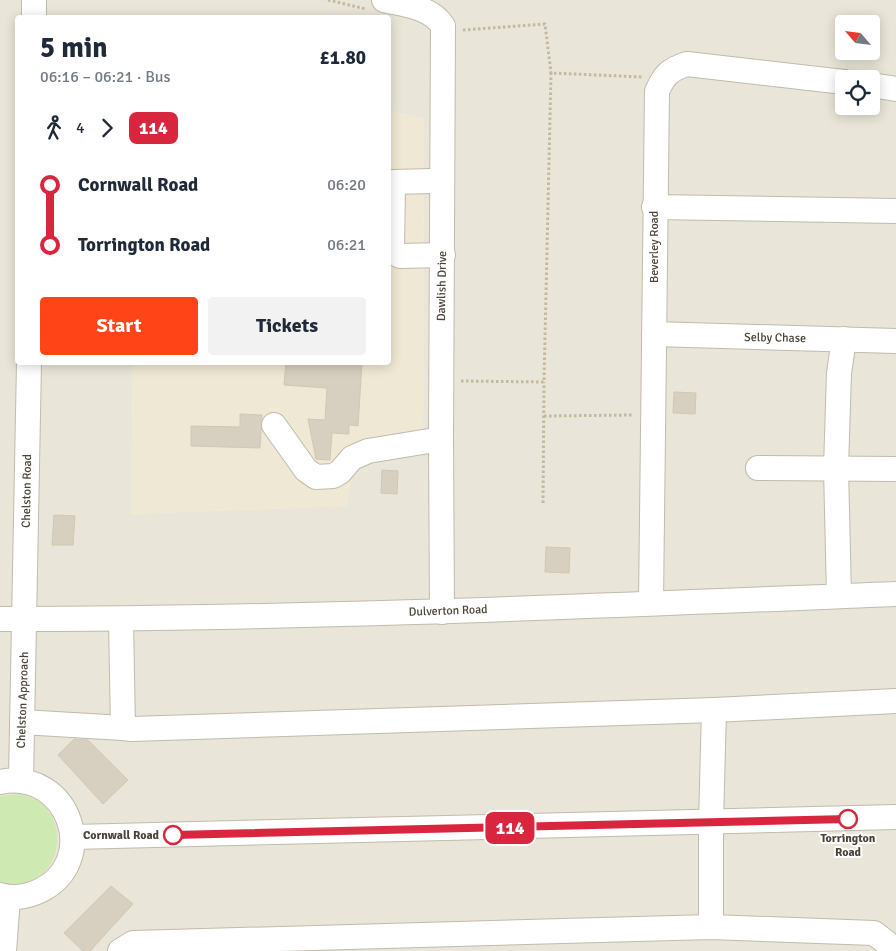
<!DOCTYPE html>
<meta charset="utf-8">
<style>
:root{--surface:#fff;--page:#f2f2f3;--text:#1f2937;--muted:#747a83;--accent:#ff4517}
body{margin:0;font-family:Signika,sans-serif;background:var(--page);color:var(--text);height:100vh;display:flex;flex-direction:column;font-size:19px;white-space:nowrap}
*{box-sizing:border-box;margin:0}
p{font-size:16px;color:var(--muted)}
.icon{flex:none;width:28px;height:28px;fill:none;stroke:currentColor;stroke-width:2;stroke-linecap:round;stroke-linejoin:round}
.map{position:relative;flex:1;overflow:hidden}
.side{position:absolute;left:15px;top:15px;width:376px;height:350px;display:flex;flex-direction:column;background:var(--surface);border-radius:5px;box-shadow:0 2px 12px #0003}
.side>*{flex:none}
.badge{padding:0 10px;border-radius:8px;font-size:18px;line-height:32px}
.needle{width:32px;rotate:298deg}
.buttons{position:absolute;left:835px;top:15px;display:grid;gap:10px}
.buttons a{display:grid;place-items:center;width:45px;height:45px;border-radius:5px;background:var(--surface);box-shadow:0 2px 12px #0003;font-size:25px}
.map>.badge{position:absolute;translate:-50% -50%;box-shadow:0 0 0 2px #fff}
.legs{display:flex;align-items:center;gap:8px;height:55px;padding:0 25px;font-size:16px}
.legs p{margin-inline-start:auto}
.head{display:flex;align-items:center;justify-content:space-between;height:85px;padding:0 25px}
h1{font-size:28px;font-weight:700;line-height:38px}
.cta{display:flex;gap:10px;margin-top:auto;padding:10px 25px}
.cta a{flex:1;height:58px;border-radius:5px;background:var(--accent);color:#fff;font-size:20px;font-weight:700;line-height:58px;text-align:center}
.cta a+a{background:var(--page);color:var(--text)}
ul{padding:0 25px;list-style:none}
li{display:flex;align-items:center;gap:18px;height:60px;font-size:19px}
li i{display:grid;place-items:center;width:8px;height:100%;margin:0 6px;background:currentColor}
li i::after{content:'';width:12px;height:12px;margin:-6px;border:4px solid;border-radius:50%;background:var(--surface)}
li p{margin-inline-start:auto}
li:first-child i{background:linear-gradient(#0000 50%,currentColor 0)}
li:last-child i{background:linear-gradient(currentColor 50%,#0000 0)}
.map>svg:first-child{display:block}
.residential{fill:#e9e5d8;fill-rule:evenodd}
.education{fill:#efe8d4}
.green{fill:#ceeab2}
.building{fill:#d7cfbf;stroke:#d2c7b2}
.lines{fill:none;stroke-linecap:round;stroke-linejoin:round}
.minor-casing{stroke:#c1bbac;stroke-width:26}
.path{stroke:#c4b89d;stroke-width:3;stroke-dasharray:2.5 2.5;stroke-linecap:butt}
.minor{stroke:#fff;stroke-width:24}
.line-1-casing{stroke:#fff;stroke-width:11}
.line-1{stroke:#d7263d;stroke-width:8}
.stop-1-dot{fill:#fff;stroke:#d7263d;stroke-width:2.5}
.labels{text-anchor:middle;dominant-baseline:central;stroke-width:4;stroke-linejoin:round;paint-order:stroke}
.street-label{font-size:12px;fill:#4a4338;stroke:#fff}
.stop-label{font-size:12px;font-weight:bold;fill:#4a4338;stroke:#fff;text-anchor:end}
</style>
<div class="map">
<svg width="896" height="951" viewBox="0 0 896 951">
<rect width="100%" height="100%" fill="#f5f2ea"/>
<path class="residential" d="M0,0H896V951H0ZM18,18H389V110L424,119L423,449L352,463L347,506L131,514L133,362H18ZM844,24H871V51H844ZM844,79H871V106H844Z"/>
<path class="education" d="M389,110L424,119L423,449L352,463L347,506L131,514L133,363L389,362Z"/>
<path class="green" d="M20,794C25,796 30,797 35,799C68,818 64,871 27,882C18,885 9,884 0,882V796Z"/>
<g class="building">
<path d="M286,362H362L358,426L349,425V434L332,433L330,460L316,459L308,419L325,420L327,388L284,385Z"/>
<path d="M674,392L696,393L695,414L673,413Z"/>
<path d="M240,414L262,415L260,448L191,446V426L240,427Z"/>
<path d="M382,470L398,471L397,494L381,493Z"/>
<path d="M54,515L75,516L73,545H52Z"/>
<path d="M546,547L570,548L569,573L545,572Z"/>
<path d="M74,739L88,740L128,780L103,804L58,755Z"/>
<path d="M111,886L133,904L90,951H83L64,933Z"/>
</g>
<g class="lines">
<g class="minor-casing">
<g id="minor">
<path d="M384,0C405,5 431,7 443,26L441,439L442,612"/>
<path d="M34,18V0"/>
<path d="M871,85L896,89"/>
<path d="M432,181L393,182L392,251L400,256L443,255"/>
<path d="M654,207L896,211"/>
<path d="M654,334L896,341"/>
<path d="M274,425L306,470L316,477L333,476L340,472L352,458L368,451L441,439"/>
<path d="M758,468L896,469"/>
<path d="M839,596L836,468L839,373L844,339"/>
<path d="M651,603L657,91C665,74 669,70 687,64L844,82"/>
<path d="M0,619C299,619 597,606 896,594"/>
<path d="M121,620L123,728L132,729L714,710L896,701"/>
<path d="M22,722L123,728"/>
<path d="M21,780L29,362"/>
<path d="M0,782C70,768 102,864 37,892C25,897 13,899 0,895"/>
<path d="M73,837L896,817"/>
<path d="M711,927V823L714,710"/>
<path d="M4,951L8,898"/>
<path d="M120,951L133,943L711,927L874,933L896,950"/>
</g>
</g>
<g class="path">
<path d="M328,0L366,9"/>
<path d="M463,30L545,24L551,73"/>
<path d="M461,381L544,382L551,73L642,77"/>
<path d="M544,416L633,415"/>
<path d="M543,503L544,382"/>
</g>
<use href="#minor" class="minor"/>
</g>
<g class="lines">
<g class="line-1-casing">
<path id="line-1" d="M173,835L848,819"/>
</g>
<use href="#line-1" class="line-1"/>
</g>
<g class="stop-1-dot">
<circle cx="848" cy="819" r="9"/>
<circle cx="173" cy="835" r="9"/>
</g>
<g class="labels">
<g class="street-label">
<text transform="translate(654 247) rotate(-90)">Beverley Road</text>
<text transform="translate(442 286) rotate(-89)">Dawlish Drive</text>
<text transform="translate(775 338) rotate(1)">Selby Chase</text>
<text transform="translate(27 491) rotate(-89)">Chelston Road</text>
<text transform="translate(448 611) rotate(-2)">Dulverton Road</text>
<text transform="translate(23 700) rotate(-88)">Chelston Approach</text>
</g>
<g class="stop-label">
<text x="159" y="835">Cornwall Road</text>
<text x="848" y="838" text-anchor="middle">Torrington<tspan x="848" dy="14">Road</tspan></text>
</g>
</g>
</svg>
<div class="buttons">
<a><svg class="needle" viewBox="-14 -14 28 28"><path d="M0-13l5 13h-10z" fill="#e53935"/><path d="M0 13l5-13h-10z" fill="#747a83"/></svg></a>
<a><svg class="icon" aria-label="locate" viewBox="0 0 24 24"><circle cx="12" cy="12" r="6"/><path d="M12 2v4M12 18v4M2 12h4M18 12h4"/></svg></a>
</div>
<b class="badge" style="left:510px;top:828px;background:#d7263d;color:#fff">114</b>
<section class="side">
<div class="head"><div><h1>5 min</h1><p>06:16 – 06:21 · Bus</p></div><b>£1.80</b></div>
<div class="legs"><svg class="icon" aria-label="walk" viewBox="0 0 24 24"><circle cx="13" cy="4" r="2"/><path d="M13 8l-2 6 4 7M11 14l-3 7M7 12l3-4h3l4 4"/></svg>4<svg class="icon" aria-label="forward" viewBox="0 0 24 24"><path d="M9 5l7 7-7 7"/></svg><b class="badge" style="background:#d7263d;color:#fff">114</b></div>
<ul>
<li><i style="color:#d7263d"></i><b>Cornwall Road</b><p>06:20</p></li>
<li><i style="color:#d7263d"></i><b>Torrington Road</b><p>06:21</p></li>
</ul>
<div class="cta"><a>Start</a><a>Tickets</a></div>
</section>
</div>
